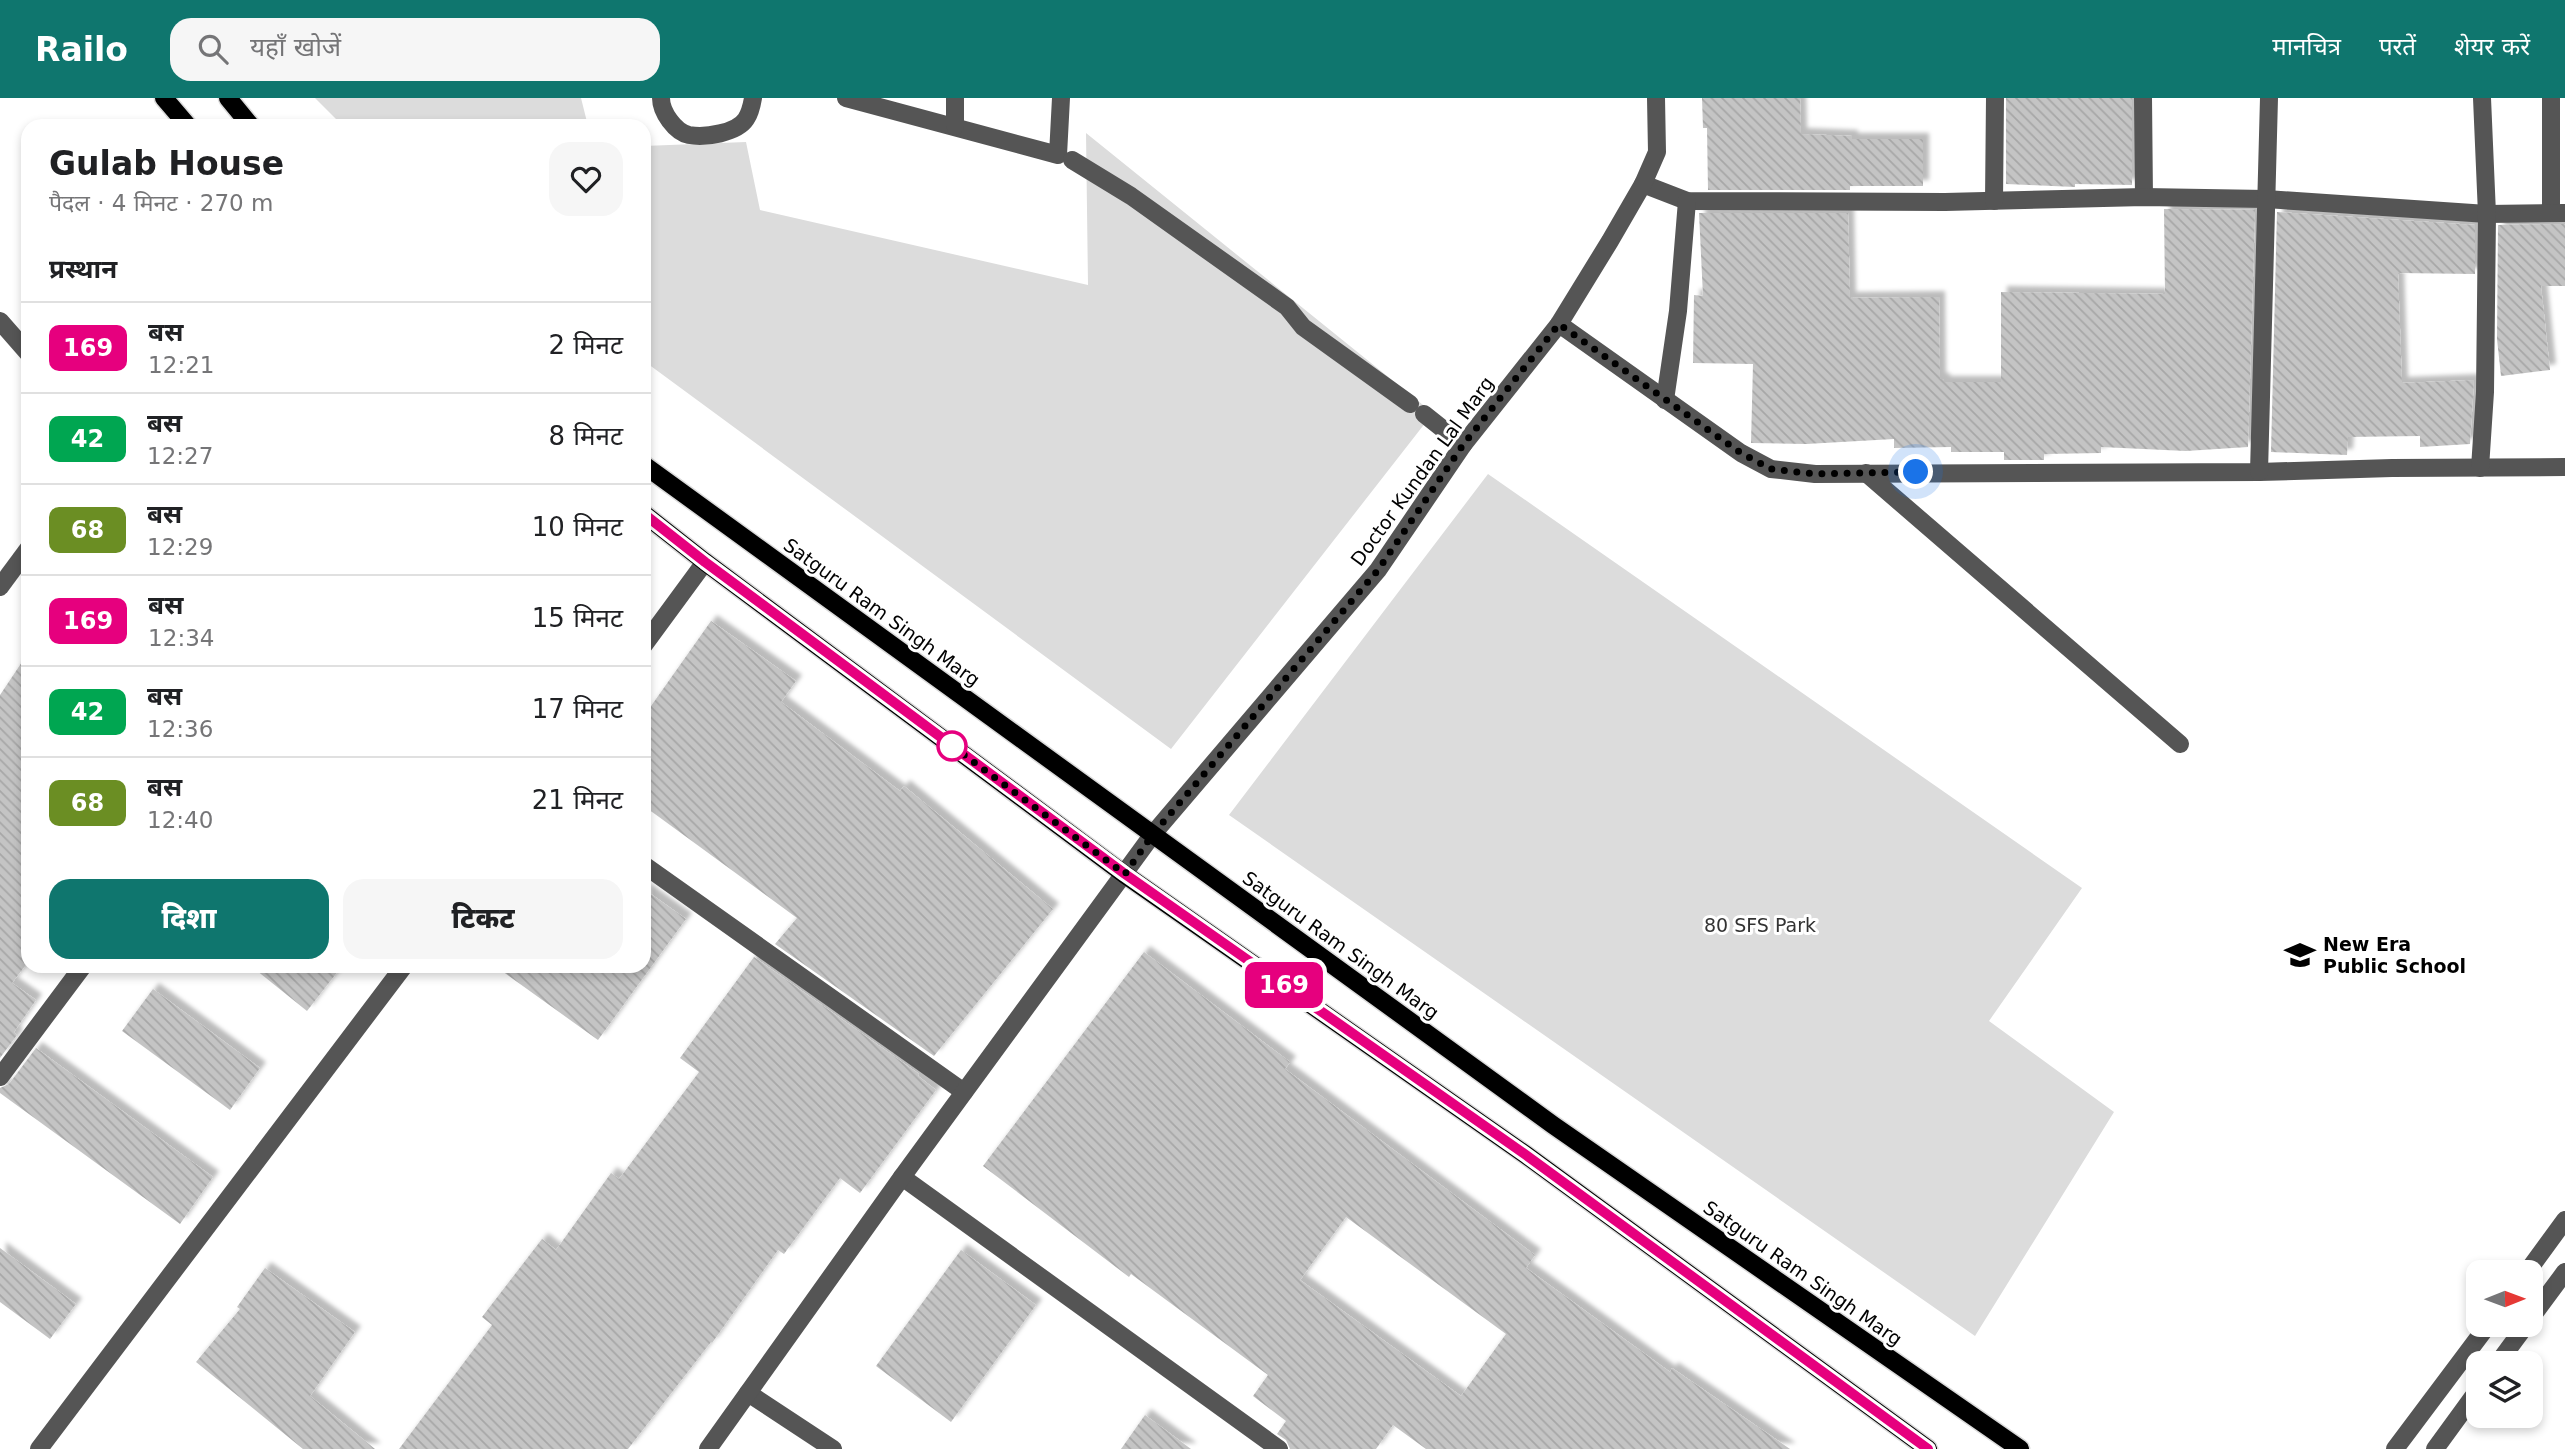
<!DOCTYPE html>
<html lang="hi">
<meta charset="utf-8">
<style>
:root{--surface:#fff;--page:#f6f6f6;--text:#202124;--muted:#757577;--line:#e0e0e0;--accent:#0f766e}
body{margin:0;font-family:"DejaVu Sans","Noto Sans Devanagari",sans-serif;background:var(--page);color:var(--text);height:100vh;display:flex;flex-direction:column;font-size:26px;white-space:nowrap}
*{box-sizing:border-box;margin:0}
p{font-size:23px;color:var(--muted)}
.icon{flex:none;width:38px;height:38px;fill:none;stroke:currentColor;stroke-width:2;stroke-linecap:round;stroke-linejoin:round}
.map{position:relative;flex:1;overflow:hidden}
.drawer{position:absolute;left:21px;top:21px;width:630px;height:854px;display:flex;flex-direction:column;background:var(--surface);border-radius:21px;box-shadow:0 4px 10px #0003}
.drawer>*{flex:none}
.badge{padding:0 14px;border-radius:10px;font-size:24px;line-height:46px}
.needle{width:46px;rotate:89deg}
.tools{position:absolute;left:2466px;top:1162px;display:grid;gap:14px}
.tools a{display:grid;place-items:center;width:77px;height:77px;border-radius:14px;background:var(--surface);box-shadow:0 4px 10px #0003;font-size:35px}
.you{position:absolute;width:35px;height:35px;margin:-18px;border:5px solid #fff;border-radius:50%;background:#1a73e8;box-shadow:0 0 0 10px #1a73e833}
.map>.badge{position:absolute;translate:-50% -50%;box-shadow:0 0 0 4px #fff}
h2{padding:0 28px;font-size:26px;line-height:63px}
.round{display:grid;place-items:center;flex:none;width:74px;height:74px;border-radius:21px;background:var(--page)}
.summary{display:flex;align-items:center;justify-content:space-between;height:119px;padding:0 28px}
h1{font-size:33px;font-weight:800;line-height:52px}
.button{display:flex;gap:14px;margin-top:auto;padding:14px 28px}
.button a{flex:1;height:80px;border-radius:21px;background:var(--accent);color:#fff;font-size:28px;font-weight:800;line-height:80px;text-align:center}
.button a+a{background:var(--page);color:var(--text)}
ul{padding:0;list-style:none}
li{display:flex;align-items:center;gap:21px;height:91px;padding:0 28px;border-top:2px solid var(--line)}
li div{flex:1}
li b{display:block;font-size:26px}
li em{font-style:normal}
li .badge{min-width:77px;font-weight:700;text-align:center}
header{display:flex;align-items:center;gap:42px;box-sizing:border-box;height:98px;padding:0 35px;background:var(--accent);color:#fff}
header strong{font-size:33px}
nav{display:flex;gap:38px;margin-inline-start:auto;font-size:24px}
.search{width:490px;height:63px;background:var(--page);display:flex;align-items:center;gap:18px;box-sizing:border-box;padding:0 24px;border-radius:21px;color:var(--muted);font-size:26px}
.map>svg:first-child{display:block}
.green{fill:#dcdcdc}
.building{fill:url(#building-back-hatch);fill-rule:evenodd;filter:url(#shadow)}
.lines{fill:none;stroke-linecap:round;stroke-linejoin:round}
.major-casing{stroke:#dbdbdb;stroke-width:21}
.minor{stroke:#555;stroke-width:18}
.major{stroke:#000;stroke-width:18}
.line-casing{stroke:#fff;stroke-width:16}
.line{stroke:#e6007e;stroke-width:10}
.walk{stroke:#000;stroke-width:7;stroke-dasharray:0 12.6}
.stop-dot{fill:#fff;stroke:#e6007e;stroke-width:3.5}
.labels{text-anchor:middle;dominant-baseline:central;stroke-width:6;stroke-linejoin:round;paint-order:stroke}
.street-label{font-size:19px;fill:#000;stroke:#fff}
.park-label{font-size:19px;fill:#333;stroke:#fff}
.poi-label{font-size:19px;font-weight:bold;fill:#000;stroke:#fff;text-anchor:start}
</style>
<header>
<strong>Railo</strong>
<div class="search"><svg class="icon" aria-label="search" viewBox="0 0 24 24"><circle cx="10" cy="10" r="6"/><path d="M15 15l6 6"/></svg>यहाँ खोजें</div>
<nav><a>मानचित्र</a><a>परतें</a><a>शेयर करें</a></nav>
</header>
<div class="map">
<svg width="2565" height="1351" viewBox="0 0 2565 1351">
<defs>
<pattern id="building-back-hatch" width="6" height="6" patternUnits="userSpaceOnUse" patternTransform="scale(1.75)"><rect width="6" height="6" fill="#c4c4c4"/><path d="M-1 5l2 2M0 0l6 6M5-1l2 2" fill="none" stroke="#a7a7a7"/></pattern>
<filter id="shadow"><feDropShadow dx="6" dy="-6" stdDeviation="2" flood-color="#0004"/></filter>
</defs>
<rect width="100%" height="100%" fill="#fff"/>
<g class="green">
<path d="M315,0H581L588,28H343Z"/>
<path d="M1086,35L1433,315L1171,651L644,263V48L746,44L760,112L1088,187Z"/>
<path d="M1488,376L2082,790L1989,923L2114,1014L1975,1238L1229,717Z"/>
</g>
<g class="building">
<path d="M1702,0H1800L1801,36L1852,38V41H1923V88H1850V92H1708L1707,30H1703Z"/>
<path d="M2006,0H2132V87L2075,86V89L2006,86Z"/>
<path d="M2164,111L2255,112L2248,349L2186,353L2101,349V355L2044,356V362H2004V354H1951V349L1894,350V341L1806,346L1751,345L1753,266L1693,265L1694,197L1703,198L1699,115H1848L1850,200L1939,199L1940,281H1944V284H2001V194L2165,196Z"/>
<path d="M2277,114L2475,127V176L2398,175L2402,285L2474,282L2470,346L2420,349V338L2348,339L2347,357L2271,354Z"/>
<path d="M2565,126V188H2541L2550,272L2501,278L2497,241L2498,127Z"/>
<path d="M711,523L796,583L781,604L900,693L904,688L1053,811L934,958L775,846L797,820L644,708V618Z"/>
<path d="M28,555V864L12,885L36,902L14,934L17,937L0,960V597Z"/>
<path d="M644,791L686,821L598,942L495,868H644Z"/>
<path d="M1144,854L1290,964L1285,971L1535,1157L1526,1170L1670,1274L1672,1270L1790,1351H1426L1393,1327L1376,1351H1290L1286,1342L1277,1336L1286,1323L1253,1298L1268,1277L1131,1176L1129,1179L983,1068ZM1346,1119L1506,1236L1461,1298L1300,1182Z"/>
<path d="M754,859L919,976L918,978L936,992L860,1095L840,1080L784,1156L778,1152L712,1245L711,1244L628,1351H399L492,1227L482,1219L542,1141L556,1152L611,1075L619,1081L699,974L680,960Z"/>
<path d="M251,868H342L307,913Z"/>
<path d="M153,891L260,970L230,1012L122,933Z"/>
<path d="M36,950L213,1079L180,1126L0,995V990L9,986Z"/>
<path d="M0,1150L76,1206L50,1241L0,1204Z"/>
<path d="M961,1152L1036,1207L951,1324L876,1268Z"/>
<path d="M265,1170L355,1234L310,1298L375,1351H303L196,1264L240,1211L237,1209Z"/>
<path d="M1145,1317L1191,1351H1121Z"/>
</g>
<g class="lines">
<g class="major-casing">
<g id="major">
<path d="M164,0L188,28"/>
<path d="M228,0L251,28"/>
<path d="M644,367L1553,1027L2020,1351"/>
<path d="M644,416L705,464L1124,776L1526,1057L1928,1351"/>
</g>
</g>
<g class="minor">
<path d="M661,0C661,14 675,34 689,37C705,40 737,35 746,21C750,15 752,6 753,0"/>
<path d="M846,0L1058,57L1061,0"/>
<path d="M2143,0L2144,99"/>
<path d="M2551,0V115"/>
<path d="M955,28V0"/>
<path d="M1072,62L1131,98L1287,209L1303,229L1410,306"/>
<path d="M1643,86L1687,103L1945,104L2144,99L2266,101L2487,116L2565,115"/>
<path d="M1994,103L1995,0"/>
<path d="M0,223L28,255"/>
<path d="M1559,226L1741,355L1771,371L1815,376L2259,374L2392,370L2565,369"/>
<path d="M1665,302L1678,213L1687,103"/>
<path d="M1424,316L1463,347"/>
<path d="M2480,370L2485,294L2487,116L2482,0"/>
<path d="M2259,374L2269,0"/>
<path d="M1866,375L2180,646"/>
<path d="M0,489L28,451"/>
<path d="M644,547L705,464"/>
<path d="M644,767L964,994"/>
<path d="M0,979L83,868"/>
<path d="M902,1079L1279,1351"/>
<path d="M2527,1174L2565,1122"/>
<path d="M2530,1221L2565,1174"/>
<path d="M2498,1265L2526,1227"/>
<path d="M748,1295L833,1351"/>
<path d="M39,1351L404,868"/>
<path d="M708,1351L902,1079L1153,736L1378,472L1463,347L1559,226L1610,143L1643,86L1657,54L1656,0"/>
<path d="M2395,1351L2488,1227"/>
<path d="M2435,1351L2478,1292"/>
</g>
<use href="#major" class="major"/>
</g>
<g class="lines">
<g class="line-casing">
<path id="line" d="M644,416L705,464L1125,776L1526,1057L1928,1351"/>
</g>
<use href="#line" class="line"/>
<path class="walk" d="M952,648L948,645L1125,776L1153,736L1378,472L1463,347L1559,226L1741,355L1771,371L1815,376L1916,374"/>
</g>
<defs>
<g id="school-bare" transform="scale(2.415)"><path d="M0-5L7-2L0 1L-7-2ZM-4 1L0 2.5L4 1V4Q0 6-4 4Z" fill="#000" stroke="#fff" stroke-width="2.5" paint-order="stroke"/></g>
</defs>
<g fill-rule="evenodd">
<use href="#school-bare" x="2300" y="857"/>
</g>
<circle class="stop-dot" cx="952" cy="648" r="14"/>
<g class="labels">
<g class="street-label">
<text transform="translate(1422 373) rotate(-54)">Doctor Kundan Lal Marg</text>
<text transform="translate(882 514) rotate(36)">Satguru Ram Singh Marg</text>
<text transform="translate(1341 847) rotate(36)">Satguru Ram Singh Marg</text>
<text transform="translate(1803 1175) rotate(35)">Satguru Ram Singh Marg</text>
</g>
<g class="park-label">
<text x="1760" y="827">80 SFS Park</text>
</g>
<g class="poi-label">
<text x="2323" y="846">New Era<tspan x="2323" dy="22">Public School</tspan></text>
</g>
</g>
</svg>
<div class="tools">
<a><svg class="needle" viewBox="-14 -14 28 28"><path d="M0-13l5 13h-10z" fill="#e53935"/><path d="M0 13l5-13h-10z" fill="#757577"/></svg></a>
<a><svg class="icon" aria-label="layers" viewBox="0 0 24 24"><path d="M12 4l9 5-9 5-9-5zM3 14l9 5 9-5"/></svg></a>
</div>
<div class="you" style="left:1916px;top:374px"></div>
<b class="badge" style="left:1284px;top:887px;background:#e6007e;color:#fff">169</b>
<section class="drawer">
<div class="summary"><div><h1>Gulab House</h1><p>पैदल · 4 मिनट · 270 m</p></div><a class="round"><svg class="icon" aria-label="heart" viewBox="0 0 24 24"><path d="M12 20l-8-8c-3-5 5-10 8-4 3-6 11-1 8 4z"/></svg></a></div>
<h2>प्रस्थान</h2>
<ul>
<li><span class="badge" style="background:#e6007e;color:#fff">169</span><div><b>बस</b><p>12:21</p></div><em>2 मिनट</em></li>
<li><span class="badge" style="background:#00a651;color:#fff">42</span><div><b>बस</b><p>12:27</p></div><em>8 मिनट</em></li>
<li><span class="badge" style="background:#6b8e23;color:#fff">68</span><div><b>बस</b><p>12:29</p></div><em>10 मिनट</em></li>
<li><span class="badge" style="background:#e6007e;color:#fff">169</span><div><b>बस</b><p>12:34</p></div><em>15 मिनट</em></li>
<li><span class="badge" style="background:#00a651;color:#fff">42</span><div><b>बस</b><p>12:36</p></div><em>17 मिनट</em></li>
<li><span class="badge" style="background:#6b8e23;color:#fff">68</span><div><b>बस</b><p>12:40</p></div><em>21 मिनट</em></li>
</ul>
<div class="button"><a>दिशा</a><a>टिकट</a></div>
</section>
</div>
